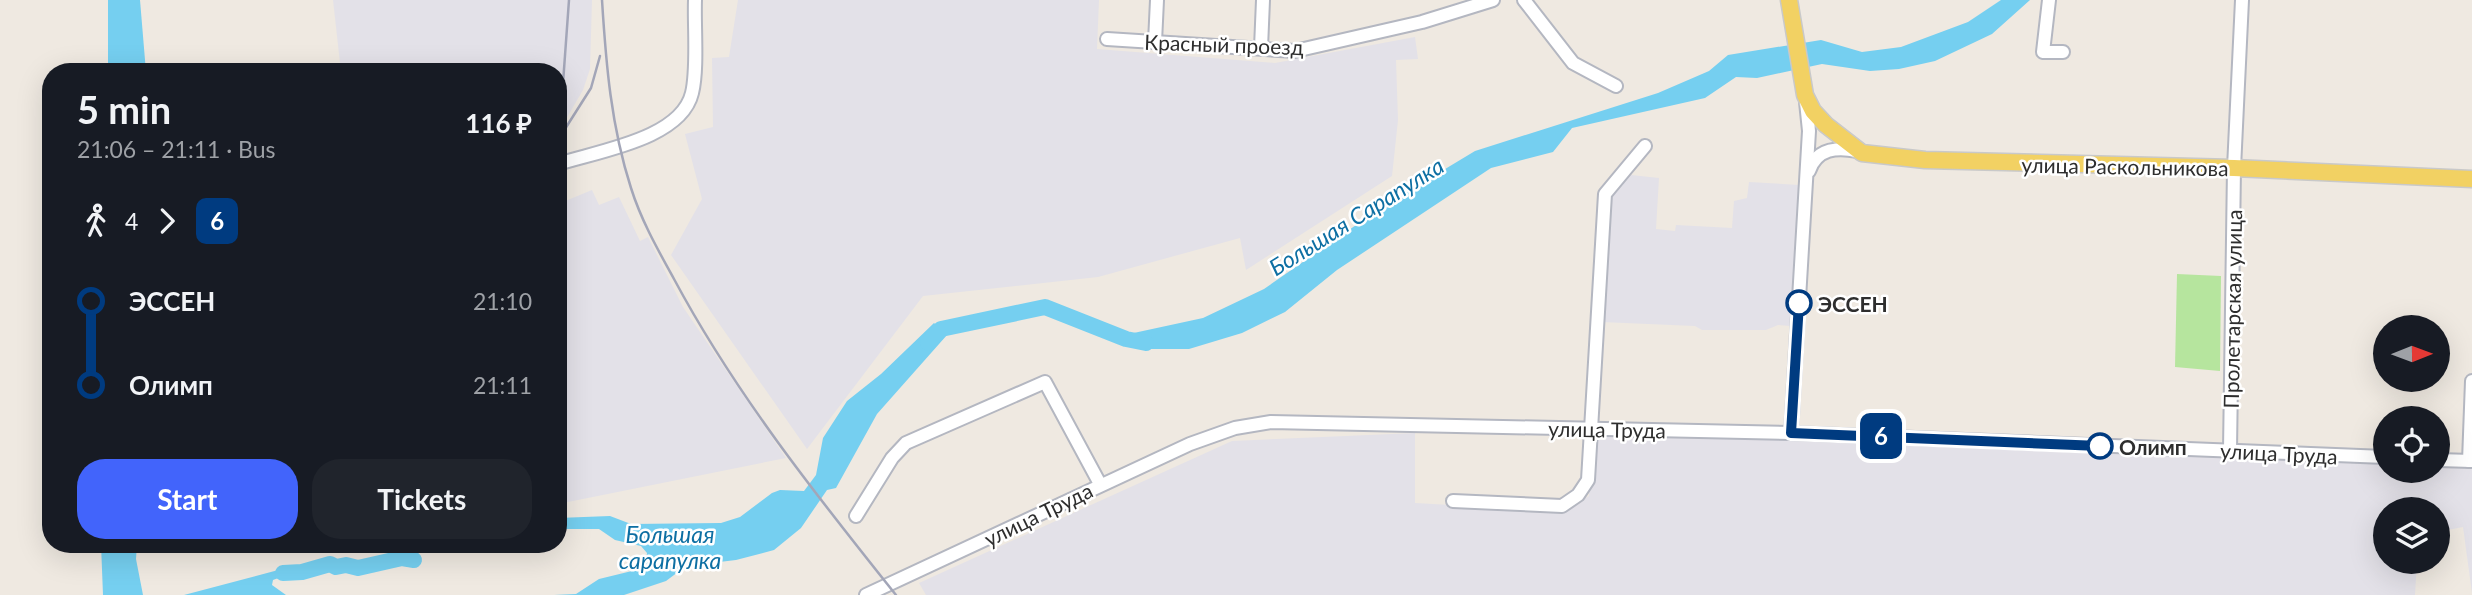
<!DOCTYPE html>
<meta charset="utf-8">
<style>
:root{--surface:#171b24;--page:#20242c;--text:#f1f3f6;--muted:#9ea1a6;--accent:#4264fb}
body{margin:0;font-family:Lato,sans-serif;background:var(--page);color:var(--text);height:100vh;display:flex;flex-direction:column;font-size:26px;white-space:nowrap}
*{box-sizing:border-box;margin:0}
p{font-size:23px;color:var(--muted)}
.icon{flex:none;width:38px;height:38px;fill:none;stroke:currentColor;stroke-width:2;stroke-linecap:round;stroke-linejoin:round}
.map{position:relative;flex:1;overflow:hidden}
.sheet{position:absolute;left:42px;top:63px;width:525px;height:490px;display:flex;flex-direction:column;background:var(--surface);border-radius:28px;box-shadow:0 7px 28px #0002}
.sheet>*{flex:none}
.badge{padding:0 14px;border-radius:10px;font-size:24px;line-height:46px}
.needle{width:46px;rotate:89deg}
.fabs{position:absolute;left:2373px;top:315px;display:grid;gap:14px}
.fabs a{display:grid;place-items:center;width:77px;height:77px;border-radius:50%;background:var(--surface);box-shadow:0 7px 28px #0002;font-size:35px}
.map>.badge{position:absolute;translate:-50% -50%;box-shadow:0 0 0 4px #fff}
.legs{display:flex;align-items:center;gap:10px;height:77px;padding:0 35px;font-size:23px}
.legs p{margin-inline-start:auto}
.head{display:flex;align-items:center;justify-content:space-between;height:119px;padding:0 35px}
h1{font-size:38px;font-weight:700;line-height:52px}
.cta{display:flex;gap:14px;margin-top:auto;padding:14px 35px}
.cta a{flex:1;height:80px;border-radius:28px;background:var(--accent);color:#fff;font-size:28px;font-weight:700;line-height:80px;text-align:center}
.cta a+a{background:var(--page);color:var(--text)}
ul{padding:0 35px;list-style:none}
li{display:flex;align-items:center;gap:24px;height:84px;font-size:26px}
li i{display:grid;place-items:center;width:10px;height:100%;margin:0 9px;background:currentColor}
li i::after{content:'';width:18px;height:18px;margin:-9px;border:5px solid;border-radius:50%;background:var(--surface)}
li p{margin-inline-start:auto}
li:first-child i{background:linear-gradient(#0000 50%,currentColor 0)}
li:last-child i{background:linear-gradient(currentColor 50%,#0000 0)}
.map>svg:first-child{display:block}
.industrial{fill:#e3e1e8}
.green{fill:#b6e59e}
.water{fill:#75cff0}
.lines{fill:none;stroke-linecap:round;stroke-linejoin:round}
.river{stroke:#75cff0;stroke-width:16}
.minor-casing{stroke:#b4b7c1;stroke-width:16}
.major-casing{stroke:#c9c9c9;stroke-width:19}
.minor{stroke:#fff;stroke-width:12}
.major{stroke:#f2d163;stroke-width:16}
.rail{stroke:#a3a6b8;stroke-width:2.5}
.line-1-casing{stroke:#fff;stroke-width:16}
.line-1{stroke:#003b80;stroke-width:10}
.stop-1-dot{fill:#fff;stroke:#003b80;stroke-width:3.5}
.labels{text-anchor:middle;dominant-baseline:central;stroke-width:5;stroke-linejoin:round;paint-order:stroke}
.street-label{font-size:21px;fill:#2e2e2e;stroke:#fff}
.stop-label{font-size:21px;font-weight:bold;fill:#2e2e2e;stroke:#fff;text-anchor:start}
.water-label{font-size:23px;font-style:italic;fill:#0d6fa3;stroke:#fff}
</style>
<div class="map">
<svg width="2472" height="595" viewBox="0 0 2472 595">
<rect width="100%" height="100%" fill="#efe9e1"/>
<g class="industrial">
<path d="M333,0H592L590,69L583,90L558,133V72H341Z"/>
<path d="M738,0H1099L1097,49L1275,63L1415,37L1418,59L1396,60L1398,120L1392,176L1246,270L1240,238L1098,277L923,296L807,449L671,255L702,199L685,134L713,127L712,58L729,57Z"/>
<path d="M1631,175L1659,178L1656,229L1675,231L1676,225L1732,228L1734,201L1747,198L1749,182L1799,185L1790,326L1778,325L1766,330H1702L1695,326L1601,322L1610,197Z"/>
<path d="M592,190L599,205L619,197L640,241L648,237L683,307L786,458L558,504V204Z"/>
<path d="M1415,433V503L1537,510H1564L1589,496L1592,436L1789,439L2385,464V471H2438V466L2472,468V593L2463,527L2438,532V509H2385V562H2417L2415,595H926L919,583L1232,441Z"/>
</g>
<path class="green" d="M2177,274L2221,276L2220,371L2175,367Z"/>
<g class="water">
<path d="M108,0H140L146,72H108Z"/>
<path d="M2001,0H2030L1992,34L1935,61L1899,69L1870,71L1822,64L1757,78L1736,77L1705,98L1572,128L1553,152L1491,168L1337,270L1285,312L1242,333L1189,349H1146L1125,342L1129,334L1203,318L1264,289L1382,207L1475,151L1658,93L1709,71L1728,55L1821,40L1862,52L1901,47L1968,22Z"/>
<path d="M934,323L947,335L877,414L836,488L827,490L801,528L774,550L736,560L686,566L666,581L624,595H554L576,594L599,579L636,570L646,563L647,553L641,546L615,540L599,529H558V518L610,516L631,524L721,523L740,517L772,493L780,490L804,491L816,475L823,438L847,401L881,374Z"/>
<path d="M101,544H137L136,559L143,595H103Z"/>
<path d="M282,569L297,570L305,574H289L273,580L272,585L286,595H184Z"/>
</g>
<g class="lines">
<g class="river">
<path d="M928,343L941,329L1045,307L1126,339L1146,343"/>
<path d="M283,573L302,572L330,564L336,567L346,565L358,568L402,558L414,560"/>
</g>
<g class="minor-casing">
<g id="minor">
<path d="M1524,0L1573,63L1616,86"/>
<path d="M2049,0L2043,52H2063"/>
<path d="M1107,39L1295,51L1422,22L1493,0"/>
<path d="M1155,42L1157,0"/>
<path d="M1261,48L1263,0"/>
<path d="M558,164C598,151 681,139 692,93C698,69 694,26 695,0"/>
<path d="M1809,171C1817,148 1837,147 1857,151"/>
<path d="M1791,433L1809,131L1806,102"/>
<path d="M2230,450L2234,168L2242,0"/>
<path d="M2438,460L2472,461"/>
<path d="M2469,461L2472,381"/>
<path d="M1453,501L1562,506L1578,495L1588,480L1605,194L1645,146"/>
<path d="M856,516L892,458L906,443L1045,382L1100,484"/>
<path d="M866,595L1190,444L1235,428L1271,422L1791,433L2385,457"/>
</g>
</g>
<g class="major-casing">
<path id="major" d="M1789,0L1805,95L1813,111L1826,125L1862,153L1925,160L2234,168L2472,179"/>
</g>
<use href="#minor" class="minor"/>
<use href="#major" class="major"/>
<g class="rail">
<path d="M602,0C606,64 611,126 631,188C641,220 658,250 674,279C735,393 816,495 896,595"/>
<path d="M562,97L569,0"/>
<path d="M558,140L591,88L600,56"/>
</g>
</g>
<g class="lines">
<g class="line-1-casing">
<path id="line-1" d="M1799,303L1791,433L2100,446"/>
</g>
<use href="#line-1" class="line-1"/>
</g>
<g class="stop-1-dot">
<circle cx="1799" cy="303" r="12"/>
<circle cx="2100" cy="446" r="12"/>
</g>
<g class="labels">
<g class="street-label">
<text transform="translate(1224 44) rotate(2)">Красный проезд</text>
<text transform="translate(2125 166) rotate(1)">улица Раскольникова</text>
<text transform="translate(2232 309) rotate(-89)">Пролетарская улица</text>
<text transform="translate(1607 429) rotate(1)">улица Труда</text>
<text transform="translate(2279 453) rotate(3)">улица Труда</text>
<text transform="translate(1038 514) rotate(-26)">улица Труда</text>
</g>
<g class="stop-label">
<text x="1818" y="303">ЭССЕН</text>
<text x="2119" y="446">Олимп</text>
</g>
<g class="water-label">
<text transform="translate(1356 216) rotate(-32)">Большая Сарапулка</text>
<text x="670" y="534">Большая<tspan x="670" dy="26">сарапулка</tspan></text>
</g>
</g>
</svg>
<div class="fabs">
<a><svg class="needle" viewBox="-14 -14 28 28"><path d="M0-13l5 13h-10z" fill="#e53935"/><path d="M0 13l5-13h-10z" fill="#9ea1a6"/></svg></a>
<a><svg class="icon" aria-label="locate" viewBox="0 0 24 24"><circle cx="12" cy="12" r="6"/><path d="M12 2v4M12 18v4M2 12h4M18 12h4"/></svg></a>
<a><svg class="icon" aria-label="layers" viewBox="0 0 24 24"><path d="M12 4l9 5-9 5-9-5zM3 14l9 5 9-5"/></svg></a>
</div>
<b class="badge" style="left:1881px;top:436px;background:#003b80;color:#fff">6</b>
<section class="sheet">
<div class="head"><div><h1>5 min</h1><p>21:06 – 21:11 · Bus</p></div><b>116 ₽</b></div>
<div class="legs"><svg class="icon" aria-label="walk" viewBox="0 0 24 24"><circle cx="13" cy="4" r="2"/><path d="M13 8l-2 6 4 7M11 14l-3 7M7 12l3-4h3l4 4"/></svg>4<svg class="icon" aria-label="forward" viewBox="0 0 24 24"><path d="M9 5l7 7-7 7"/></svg><b class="badge" style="background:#003b80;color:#fff">6</b></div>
<ul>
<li><i style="color:#003b80"></i><b>ЭССЕН</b><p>21:10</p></li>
<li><i style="color:#003b80"></i><b>Олимп</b><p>21:11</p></li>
</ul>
<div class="cta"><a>Start</a><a>Tickets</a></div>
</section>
</div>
